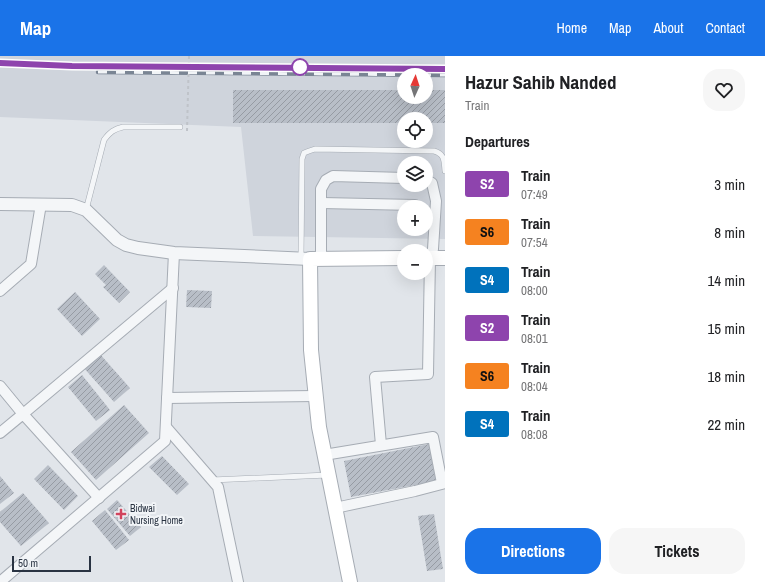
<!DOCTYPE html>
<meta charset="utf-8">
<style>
:root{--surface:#fff;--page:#f6f6f6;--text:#202124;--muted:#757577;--accent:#1a73e8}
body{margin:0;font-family:"Archivo Narrow",sans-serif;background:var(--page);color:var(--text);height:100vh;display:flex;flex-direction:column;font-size:15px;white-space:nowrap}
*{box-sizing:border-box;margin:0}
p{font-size:13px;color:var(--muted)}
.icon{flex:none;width:22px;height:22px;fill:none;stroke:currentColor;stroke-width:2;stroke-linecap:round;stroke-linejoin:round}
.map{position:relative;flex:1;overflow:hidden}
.sheet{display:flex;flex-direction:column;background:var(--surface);width:320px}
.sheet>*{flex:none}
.badge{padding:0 8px;border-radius:3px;font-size:14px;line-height:26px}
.needle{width:26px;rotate:3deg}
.fabs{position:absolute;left:397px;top:12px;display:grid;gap:8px}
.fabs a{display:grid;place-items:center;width:36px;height:36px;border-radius:50%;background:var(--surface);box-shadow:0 4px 16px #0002;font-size:20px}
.scale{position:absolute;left:12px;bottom:10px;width:79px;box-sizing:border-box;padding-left:4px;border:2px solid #293342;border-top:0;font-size:11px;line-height:14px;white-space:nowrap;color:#293342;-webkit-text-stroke:3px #f1f4f7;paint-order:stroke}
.map>.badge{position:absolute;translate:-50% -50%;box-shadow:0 0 0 2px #fff}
h2{padding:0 20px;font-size:15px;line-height:36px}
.round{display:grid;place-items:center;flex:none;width:42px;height:42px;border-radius:16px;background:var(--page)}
.overview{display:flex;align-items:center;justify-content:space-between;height:68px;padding:0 20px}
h1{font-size:19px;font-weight:700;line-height:30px}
.cta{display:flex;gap:8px;margin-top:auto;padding:8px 20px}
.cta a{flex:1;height:46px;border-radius:16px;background:var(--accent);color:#fff;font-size:16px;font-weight:700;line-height:46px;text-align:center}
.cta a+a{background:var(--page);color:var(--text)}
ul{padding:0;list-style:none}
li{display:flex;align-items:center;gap:12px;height:48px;padding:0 20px}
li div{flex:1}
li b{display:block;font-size:15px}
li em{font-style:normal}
li .badge{min-width:44px;font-weight:700;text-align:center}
header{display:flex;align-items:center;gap:24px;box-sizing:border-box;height:56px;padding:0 20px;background:var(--accent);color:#fff}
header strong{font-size:19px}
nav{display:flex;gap:22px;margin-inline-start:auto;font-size:14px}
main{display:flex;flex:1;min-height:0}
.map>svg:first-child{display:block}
.built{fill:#cfd4dc;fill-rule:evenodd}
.building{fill:url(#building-hatch)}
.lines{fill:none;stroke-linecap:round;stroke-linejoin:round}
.service-casing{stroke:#a6acb4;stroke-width:6}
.minor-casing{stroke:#a6acb4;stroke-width:12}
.tertiary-casing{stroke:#a6acb4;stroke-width:14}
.secondary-casing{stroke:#a6acb4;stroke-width:16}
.service{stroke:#f4f6f8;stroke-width:5}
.minor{stroke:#f4f6f8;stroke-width:10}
.tertiary{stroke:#f4f6f8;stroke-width:12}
.secondary{stroke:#fff;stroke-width:14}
.rail-casing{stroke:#7a8594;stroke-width:4.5}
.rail{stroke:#f1f4f7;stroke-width:3;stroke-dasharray:9;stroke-linecap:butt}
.path-bridge{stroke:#bfc3c9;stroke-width:2;stroke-dasharray:3 3;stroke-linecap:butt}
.line-casing{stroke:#fff;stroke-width:9}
.line{stroke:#8e44ad;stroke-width:6}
.stop-dot{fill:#fff;stroke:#8e44ad;stroke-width:2}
.poi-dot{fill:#d1445d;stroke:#f1f4f7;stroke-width:1.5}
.labels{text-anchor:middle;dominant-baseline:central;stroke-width:4;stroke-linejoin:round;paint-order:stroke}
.poi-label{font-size:10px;fill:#293342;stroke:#f1f4f7;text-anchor:start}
</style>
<header>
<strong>Map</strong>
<nav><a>Home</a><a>Map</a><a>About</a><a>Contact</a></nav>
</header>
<main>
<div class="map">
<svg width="445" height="526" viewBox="0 0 445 526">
<defs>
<pattern id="building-hatch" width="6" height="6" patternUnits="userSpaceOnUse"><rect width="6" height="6" fill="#b8bec7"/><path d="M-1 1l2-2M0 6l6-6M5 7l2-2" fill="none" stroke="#969ba3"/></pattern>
</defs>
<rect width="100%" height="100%" fill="#e1e5ea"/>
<path class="built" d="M0,0H445V183L253,180L241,71L0,61ZM404,19H426V41H404ZM404,63H426V85H404ZM404,107H426V129H404ZM404,151H426V173H404Z"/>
<g class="building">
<path d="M233,34H404V41H426V34H445V67H426V63H404V67H233Z"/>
<path d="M104,209L130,236L119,247L103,231L106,229L95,218Z"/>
<path d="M187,234L212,235L211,252L186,251Z"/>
<path d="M75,236L100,263L82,280L57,253Z"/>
<path d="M99,297L130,332L114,346L83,311Z"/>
<path d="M82,319L110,354L96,365L68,331Z"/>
<path d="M124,349L149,377L96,424L71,396Z"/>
<path d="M429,388L436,425L351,441L344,405Z"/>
<path d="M162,400L189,428L177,439L149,411Z"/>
<path d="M48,409L78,440L64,454L34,423Z"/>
<path d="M0,420L14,437L0,448Z"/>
<path d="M23,437L49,467L21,490L0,466V456Z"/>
<path d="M117,444L141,471L130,480L107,453Z"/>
<path d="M105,454L129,484L116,494L92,465Z"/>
<path d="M434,458L443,513L427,515L418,460Z"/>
</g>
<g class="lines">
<g class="service-casing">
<g id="service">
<path d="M86,154L104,84C110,76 114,73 123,71H180"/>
<path d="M301,202L302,103L304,97L309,95L315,93L434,95C445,98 444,105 445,115"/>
<path d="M212,424L328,419"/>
</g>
</g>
<g class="minor-casing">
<g id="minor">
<path d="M322,147L415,149"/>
<path d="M321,203V133L326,124L333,120L404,122"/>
<path d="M0,235L31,208L41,148"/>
<path d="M0,330L23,358L173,232"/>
<path d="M167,342L315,340"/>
<path d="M166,371L218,431L238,526"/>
<path d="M0,377L23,358L99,442"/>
<path d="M381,389L375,321L428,318L430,202L433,193L436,145L432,127L426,124"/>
<path d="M324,399L433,381L442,427"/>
<path d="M335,452L415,435L445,427"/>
<path d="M0,526L165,385L174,197"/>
</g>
</g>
<g class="tertiary-casing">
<path id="tertiary" d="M0,148L72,149L86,154L117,184L126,189L138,192L174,197L310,203"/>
</g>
<g class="secondary-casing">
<g id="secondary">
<path d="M426,202H445"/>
<path d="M350,526L319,371L311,294L310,203L404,202"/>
</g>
</g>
<use href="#service" class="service"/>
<use href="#minor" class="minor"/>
<use href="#tertiary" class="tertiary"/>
<use href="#secondary" class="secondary"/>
<g class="rail-casing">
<g id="rail">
<path d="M0,7L72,10L445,13"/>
<path d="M98,16L445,19"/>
</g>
</g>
<use href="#rail" class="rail"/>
<path class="path-bridge" d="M187,75L189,0"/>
</g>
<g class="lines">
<g class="line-casing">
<path id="line" d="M0,7L72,10L445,13"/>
</g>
<use href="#line" class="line"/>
</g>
<circle class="stop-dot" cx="300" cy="11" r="8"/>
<path class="poi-dot" d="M119 452h4v4h4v4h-4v4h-4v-4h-4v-4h4z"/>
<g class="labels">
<g class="poi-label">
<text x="130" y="452">Bidwai<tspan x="130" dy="12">Nursing Home</tspan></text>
</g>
</g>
</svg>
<div class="fabs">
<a><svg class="needle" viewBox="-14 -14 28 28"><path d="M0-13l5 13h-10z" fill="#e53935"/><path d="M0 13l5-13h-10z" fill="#757577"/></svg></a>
<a><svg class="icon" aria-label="locate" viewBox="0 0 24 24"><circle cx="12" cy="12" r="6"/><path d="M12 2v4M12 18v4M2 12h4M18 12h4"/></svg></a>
<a><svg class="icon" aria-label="layers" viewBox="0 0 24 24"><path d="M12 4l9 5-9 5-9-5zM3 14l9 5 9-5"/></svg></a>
<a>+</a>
<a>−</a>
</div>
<div class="scale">50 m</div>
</div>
<section class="sheet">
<div class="overview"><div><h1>Hazur Sahib Nanded</h1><p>Train</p></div><a class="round"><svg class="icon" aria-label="heart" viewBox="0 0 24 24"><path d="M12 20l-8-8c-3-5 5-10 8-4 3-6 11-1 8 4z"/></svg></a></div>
<h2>Departures</h2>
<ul>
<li><span class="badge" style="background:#8e44ad;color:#fff">S2</span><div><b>Train</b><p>07:49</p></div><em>3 min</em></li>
<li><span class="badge" style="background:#f58220;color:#111">S6</span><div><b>Train</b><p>07:54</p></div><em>8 min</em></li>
<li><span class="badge" style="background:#0072bc;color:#fff">S4</span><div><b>Train</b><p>08:00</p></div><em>14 min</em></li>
<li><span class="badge" style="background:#8e44ad;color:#fff">S2</span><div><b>Train</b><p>08:01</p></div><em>15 min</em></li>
<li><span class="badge" style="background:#f58220;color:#111">S6</span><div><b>Train</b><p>08:04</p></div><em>18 min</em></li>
<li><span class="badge" style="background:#0072bc;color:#fff">S4</span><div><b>Train</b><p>08:08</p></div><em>22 min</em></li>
</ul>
<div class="cta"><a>Directions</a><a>Tickets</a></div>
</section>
</main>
